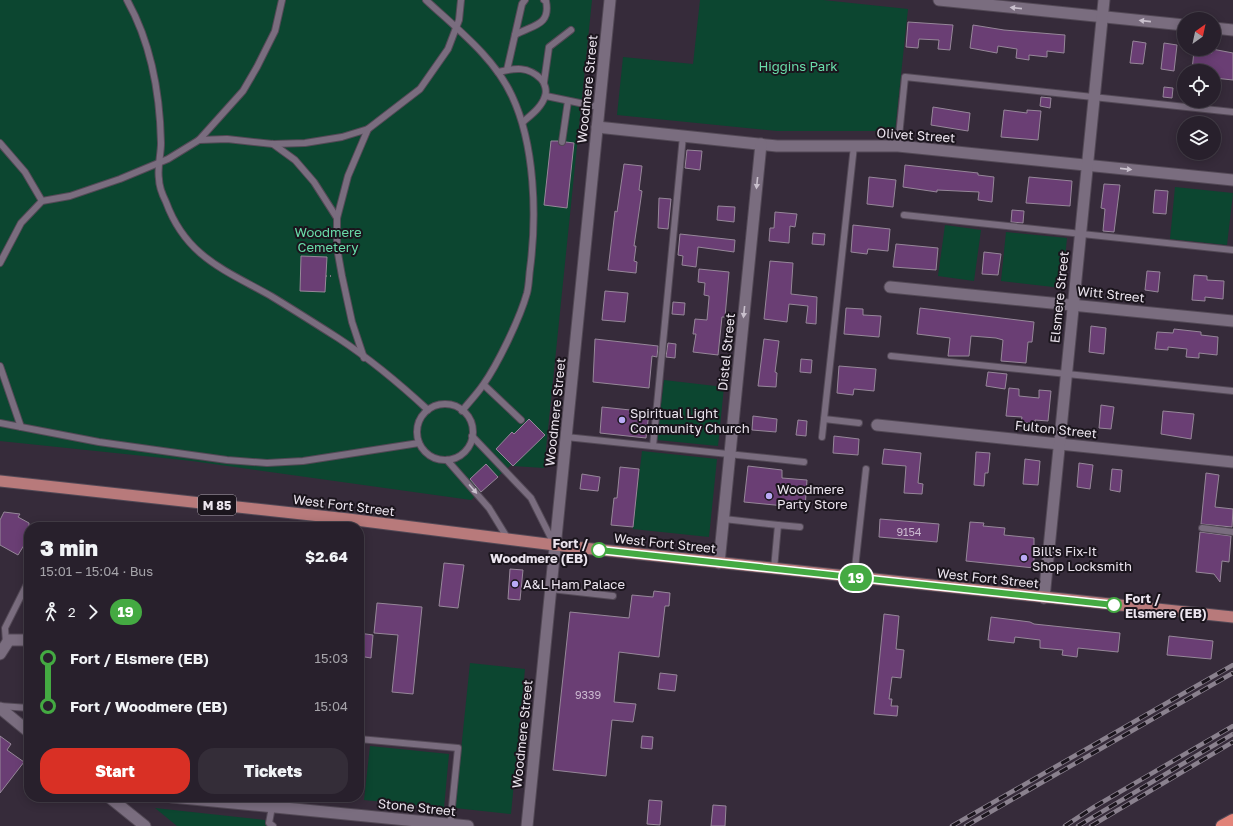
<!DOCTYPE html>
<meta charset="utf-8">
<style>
:root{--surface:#28202c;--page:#342d38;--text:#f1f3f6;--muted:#a5a3a9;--line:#443e48;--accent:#d93025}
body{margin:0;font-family:"Golos Text",sans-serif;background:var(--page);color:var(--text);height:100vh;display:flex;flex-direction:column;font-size:15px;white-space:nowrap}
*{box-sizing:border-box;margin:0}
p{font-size:13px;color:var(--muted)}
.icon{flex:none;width:22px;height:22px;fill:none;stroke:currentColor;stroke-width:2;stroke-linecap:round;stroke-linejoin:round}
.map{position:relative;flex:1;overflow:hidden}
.drawer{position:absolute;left:24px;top:522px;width:340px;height:280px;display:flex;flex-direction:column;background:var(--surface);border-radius:16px;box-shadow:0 2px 10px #0003,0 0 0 1px var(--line)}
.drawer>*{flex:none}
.badge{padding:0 8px;border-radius:13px;font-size:14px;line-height:26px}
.needle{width:26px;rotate:33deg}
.fabs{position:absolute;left:1177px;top:12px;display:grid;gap:8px}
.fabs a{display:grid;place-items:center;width:44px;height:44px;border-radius:50%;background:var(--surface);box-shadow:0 2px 10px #0003,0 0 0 1px var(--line);font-size:20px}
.map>.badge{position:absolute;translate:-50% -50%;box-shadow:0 0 0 2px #fff}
.legs{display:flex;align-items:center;gap:6px;height:44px;padding:0 16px;font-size:13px}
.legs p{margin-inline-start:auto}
.overview{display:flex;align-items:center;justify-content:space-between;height:68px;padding:0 16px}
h1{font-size:22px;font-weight:800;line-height:30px}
.cta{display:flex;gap:8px;margin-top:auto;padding:8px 16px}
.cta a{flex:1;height:46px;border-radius:16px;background:var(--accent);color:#fff;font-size:16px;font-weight:800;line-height:46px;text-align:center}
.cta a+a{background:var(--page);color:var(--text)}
ul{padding:0 16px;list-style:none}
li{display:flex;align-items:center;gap:14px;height:48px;font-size:15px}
li i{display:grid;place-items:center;width:6px;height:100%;margin:0 5px;background:currentColor}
li i::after{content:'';width:10px;height:10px;margin:-5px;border:3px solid;border-radius:50%;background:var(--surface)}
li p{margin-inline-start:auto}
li:first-child i{background:linear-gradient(#0000 50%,currentColor 0)}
li:last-child i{background:linear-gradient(currentColor 50%,#0000 0)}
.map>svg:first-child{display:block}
.green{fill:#0c4630}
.building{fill:#6a3e74;stroke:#968799}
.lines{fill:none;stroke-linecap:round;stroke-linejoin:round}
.service-casing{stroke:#534956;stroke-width:8}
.minor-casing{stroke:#534956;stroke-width:13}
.tertiary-casing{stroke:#534956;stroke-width:13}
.primary-casing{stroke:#534956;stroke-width:13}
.motorway-casing{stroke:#534956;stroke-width:14}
.path{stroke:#7f7582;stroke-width:2;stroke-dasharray:1 3;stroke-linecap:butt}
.service{stroke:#7a6d7f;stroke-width:6}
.minor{stroke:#7a6d7f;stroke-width:11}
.tertiary{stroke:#7a6d7f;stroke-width:11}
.primary{stroke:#b87a7b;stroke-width:11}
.motorway{stroke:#e18379;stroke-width:12}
.rail-casing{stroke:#8a818e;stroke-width:4.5}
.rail{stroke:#1b151d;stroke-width:3;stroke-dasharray:9;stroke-linecap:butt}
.oneway{fill:#c9c0cd}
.line-1-casing{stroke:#fff;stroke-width:9}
.line-1{stroke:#44aa42;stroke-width:6}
.poi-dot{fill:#baaaf6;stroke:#1b151d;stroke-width:1.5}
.stop-1-dot{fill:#fff;stroke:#44aa42;stroke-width:2}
.labels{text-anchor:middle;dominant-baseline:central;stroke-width:4;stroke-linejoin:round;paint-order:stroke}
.number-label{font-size:11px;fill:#cbbad0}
.shield{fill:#1b151d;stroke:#ada6af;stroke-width:1}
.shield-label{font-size:12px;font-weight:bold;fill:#ebe4ee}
.park-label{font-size:13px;fill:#69dca9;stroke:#1b151d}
.street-label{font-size:13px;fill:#ebe4ee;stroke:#1b151d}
.poi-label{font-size:13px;fill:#ebe4ee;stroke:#1b151d;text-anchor:start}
.stop-label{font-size:13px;font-weight:bold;fill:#ebe4ee;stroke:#1b151d;text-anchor:end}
</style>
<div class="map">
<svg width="1233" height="826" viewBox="0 0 1233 826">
<rect width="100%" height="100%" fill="#362b3a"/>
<g class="green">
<path d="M0,0H592L544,468L513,466L511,465L471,500L192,461L0,441Z"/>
<path d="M700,0H823L908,9L895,131H777L617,115L623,57L693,64Z"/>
<path d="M1175,187L1233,193L1227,245L1170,239Z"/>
<path d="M945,225L981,230L974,281L938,276Z"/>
<path d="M1006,232L1067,238L1062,288L1001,281Z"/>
<path d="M664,380L724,387L718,446L657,440Z"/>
<path d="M642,451L717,459L709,537L633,529Z"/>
<path d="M470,663L525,669L511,814L455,808Z"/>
<path d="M370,746L449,754L444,808L364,800Z"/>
<path d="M155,808L265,820L266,826H177Z"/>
</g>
<g class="building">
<path d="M908,22L953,25L950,50L938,49L939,40L919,39L918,48L906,47Z"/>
<path d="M973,25L1004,30L1065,35L1064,53L1047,51V57L1029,55V60L1016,58L1017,49L998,46L997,53L970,48Z"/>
<path d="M1133,41L1146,43L1143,64L1130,63Z"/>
<path d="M1164,43L1177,45L1174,71L1161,69Z"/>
<path d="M1212,49L1233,53V80L1214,78V71L1192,70L1194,51L1212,53Z"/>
<path d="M1164,87L1173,88L1172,98L1163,97Z"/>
<path d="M1041,97L1051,98L1050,108L1040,106Z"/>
<path d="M933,107L970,113L968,131L931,125Z"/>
<path d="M1004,110L1027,113V110L1041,111L1038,140L1001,137Z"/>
<path d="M551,141H558L562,146L566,142L574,143L567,208L544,205Z"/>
<path d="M687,150L702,151L700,170L685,168Z"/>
<path d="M624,164L642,166L639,190L642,191L634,246H636L634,261L637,262L636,273L608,270L615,211L617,212Z"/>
<path d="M905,165L978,173V175L994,177L992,202L978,200L979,192L937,190V192L903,187Z"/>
<path d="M869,177L896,180L893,207L867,204Z"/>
<path d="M1029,177L1072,181L1070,206L1026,203Z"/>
<path d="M1104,184L1120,185L1114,232L1103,231L1105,209L1101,208Z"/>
<path d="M1155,190L1168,191L1166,214L1153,213Z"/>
<path d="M659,198L671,199L668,229L658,228Z"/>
<path d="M718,206L735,207L734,222L717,220Z"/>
<path d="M1012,210L1024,211L1023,223L1011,222Z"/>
<path d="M775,212L797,214L795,227L790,226L789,243L769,241L770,228H774Z"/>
<path d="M853,225L890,229L888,251L868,249L867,254L851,252Z"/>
<path d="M813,233L825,234L824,245L812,244Z"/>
<path d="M680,234L735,240L734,252L698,247L696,267L682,265L683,256L678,255Z"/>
<path d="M896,244L938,248L936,270L893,267Z"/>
<path d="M984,252L1001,254L998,275L982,274Z"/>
<path d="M301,256L327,257L325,292L300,291Z"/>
<path d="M770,261L793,263L791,294L817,297L816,324L806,323L808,306L789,304L787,322L764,319Z"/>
<path d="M699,269L729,272L725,317H722L718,355L693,352L696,334H693L695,319L707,320L709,298V296L704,295L705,283L698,282Z"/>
<path d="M1147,271L1160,272L1158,292L1145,290Z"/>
<path d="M1194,275L1207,276V280L1224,281L1223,299L1205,297V301L1192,300Z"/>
<path d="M605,291L628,293L625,322L602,320Z"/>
<path d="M673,302L685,303L684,315L672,314Z"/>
<path d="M846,308L863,309V315L881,316L879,337L844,334Z"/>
<path d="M920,308L1034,322L1032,342H1028L1026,363L1001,361L1003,340L996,338L971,336L969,356H948L950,338L917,334Z"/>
<path d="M1091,326L1106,328L1104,354L1089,352Z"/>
<path d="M1174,329L1201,332V335L1218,337L1217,355L1199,353V358L1186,357L1187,349L1168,347V350L1155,349L1157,332L1173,333Z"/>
<path d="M595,339L658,346L657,357L652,356L649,388L593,382Z"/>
<path d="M764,339L779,341L775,372L777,373L776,387L758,386Z"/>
<path d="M668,343L676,344L675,358L666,357Z"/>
<path d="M801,359L812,360L811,373L800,372Z"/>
<path d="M839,366L876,369L874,391L854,389L853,395L837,393Z"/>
<path d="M988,372L1007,374L1005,389L986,386Z"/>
<path d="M1009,388L1019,389V396L1039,398V390L1051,391L1048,421L1035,420V424L1021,422L1022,417L1006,416Z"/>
<path d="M1101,405L1114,407L1111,429L1099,428Z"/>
<path d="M602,407L649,412L646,438L600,433Z"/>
<path d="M1163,411L1194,414L1191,439L1161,434Z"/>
<path d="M753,416L777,419L776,432L752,430Z"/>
<path d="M529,419L545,435L513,466L496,449L512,432L514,434Z"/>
<path d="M798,420L807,421L806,436L796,435Z"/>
<path d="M834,436L859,439L858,455L833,453Z"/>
<path d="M884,449L921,453L918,483L923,484L922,494L904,493L906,466L882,464Z"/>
<path d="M976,452L990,453L988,473H985L984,486L974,485Z"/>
<path d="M1025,459L1040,461L1038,485L1023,484Z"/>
<path d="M1079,463L1093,465L1090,489L1077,487Z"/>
<path d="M486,464L498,477L481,492L470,479Z"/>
<path d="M748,466L782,470V478L807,480L805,508L744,502Z"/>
<path d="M620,467L639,469L633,527L611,525L614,498H617Z"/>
<path d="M1112,469L1122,470L1120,492L1110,490Z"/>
<path d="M1206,473L1219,475L1215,507L1233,509L1232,527L1201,524Z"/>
<path d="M582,474L600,477L598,491L580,489Z"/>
<path d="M4,512L20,514L18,517L29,523V537L18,555L0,545V520Z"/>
<path d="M880,519L939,524L937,542L879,537Z"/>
<path d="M970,522L984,523L983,526L1005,528L1004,535L1034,538V568L966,561Z"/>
<path d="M1200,532L1231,536L1229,562L1222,561L1220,582L1214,574L1196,572Z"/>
<path d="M444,563L464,565L458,608L439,606Z"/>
<path d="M510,569L523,570L520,600L508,599Z"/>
<path d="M654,591L670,593L669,606H665L659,657L619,652L614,702L636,704L633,722L612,720L606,776L553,770L570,612L629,618L632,595L653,597Z"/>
<path d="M377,603L422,607L413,694L392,692L398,635L374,633Z"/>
<path d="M884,614L899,616L896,649L904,650L901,678L892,677L889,699H892L891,706H898L897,716L874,714Z"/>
<path d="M991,617L1030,622L1034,624L1120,633L1118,652L1078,648L1077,657L1062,655L1063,650L1040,648V640L1015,637L1014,643L988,640Z"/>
<path d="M359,633L373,635L371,658L359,656Z"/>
<path d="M1169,636L1213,641L1211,659L1167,655Z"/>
<path d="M660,673L677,675L675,691L658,689Z"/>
<path d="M0,736L11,744L7,750L24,762L0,793Z"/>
<path d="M642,736L653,737L652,749L641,748Z"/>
<path d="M649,800L662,801L660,825L647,824Z"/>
<path d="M713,805L726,806L725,826H711Z"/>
</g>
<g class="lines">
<g class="service-casing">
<g id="service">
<path d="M127,0C151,43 160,94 161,143C161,155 157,168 159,179C159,187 163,196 166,202C186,257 225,270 271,296C294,310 316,324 338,338C370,359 400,384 428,410"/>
<path d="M426,0C457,29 494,57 512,96C535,145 537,216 530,269C529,276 529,285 527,293C520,318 498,364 483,385C477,394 469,402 462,411"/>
<path d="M515,35C532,25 551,26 546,1L544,0"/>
<path d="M507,70L522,4L525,0"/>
<path d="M498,72C515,68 528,66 541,79C545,83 547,91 545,96C542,107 531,115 523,122"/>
<path d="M544,82L549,47L571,30"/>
<path d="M546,96L599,107"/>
<path d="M199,140L227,139L273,144L305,143L342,137L368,129"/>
<path d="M562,142L568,101"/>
<path d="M0,143L25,172L42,201"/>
<path d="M273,144L295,160L314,182L337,218"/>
<path d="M898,146L905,77L1233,112"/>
<path d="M904,215L1233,250"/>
<path d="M0,263L21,223L42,201L70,196L120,179L168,159L199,140L243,91L257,67L275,31L282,0"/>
<path d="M891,356L1233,391"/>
<path d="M364,358L352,322L342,276L337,248V218L348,176L368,129L420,89L448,49L459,20L461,0"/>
<path d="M0,366L21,427"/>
<path d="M484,385L521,420"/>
<circle cx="445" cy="432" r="28"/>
<path d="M824,419L859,423"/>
<path d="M0,423L99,442L227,460L267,463L303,461L419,443"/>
<path d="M472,436L531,498L554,544"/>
<path d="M566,437L804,462"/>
<path d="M822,437L854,146"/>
<path d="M653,446L683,136"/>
<path d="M447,460L489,508L508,539"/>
<path d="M724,519L778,525"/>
<path d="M1202,528L1233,532"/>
<path d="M774,569L778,525L800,527"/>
<path d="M854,577L866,469"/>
<path d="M551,589L613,596"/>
<path d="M6,643L5,628L29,580"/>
<path d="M0,706L29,708"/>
<path d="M359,739L458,748L450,826"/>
<path d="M272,807L269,823L273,826"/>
</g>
</g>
<g class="minor-casing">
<g id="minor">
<path d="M939,0L1184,25"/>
<path d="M1214,28L1233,30"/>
<path d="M597,127L777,146H898L1233,180"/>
<path d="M890,287L1233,321"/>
<path d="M877,425L1233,462"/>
<path d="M719,563L761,144"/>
<path d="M1044,598L1104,0"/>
<path d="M0,654L9,640H29"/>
<path d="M172,797L468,826"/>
</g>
</g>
<g class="tertiary-casing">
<g id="tertiary">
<path d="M0,708L29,732"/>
<path d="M109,797L145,826"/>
<path d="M527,826L610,0"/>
</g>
</g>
<g class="primary-casing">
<path id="primary" d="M0,481L348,519L555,545L1233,617"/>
</g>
<g class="motorway-casing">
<path id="motorway" d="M1222,826L1233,820"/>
</g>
<path class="path" d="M326,276H334"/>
<use href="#service" class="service"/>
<use href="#minor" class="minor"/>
<use href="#tertiary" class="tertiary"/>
<use href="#primary" class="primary"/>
<use href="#motorway" class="motorway"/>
<g class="rail-casing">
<g id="rail">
<path d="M952,826L1233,665"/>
<path d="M966,826L1233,673"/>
<path d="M1065,826L1094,807L1233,726"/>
<path d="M1078,826L1233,734"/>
<path d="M1091,826L1233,742"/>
</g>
</g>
<use href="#rail" class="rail"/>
</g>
<defs><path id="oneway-solid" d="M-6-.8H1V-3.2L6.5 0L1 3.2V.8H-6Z"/></defs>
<g class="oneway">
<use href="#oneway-solid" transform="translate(1016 8) rotate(-174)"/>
<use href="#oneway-solid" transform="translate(1145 21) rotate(-174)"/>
<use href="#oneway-solid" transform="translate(1126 169) rotate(6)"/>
<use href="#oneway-solid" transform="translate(757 183) rotate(96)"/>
<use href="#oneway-solid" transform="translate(744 312) rotate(96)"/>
<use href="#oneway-solid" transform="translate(473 489) rotate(49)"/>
</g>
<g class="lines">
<g class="line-1-casing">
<path id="line-1" d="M599,550L1114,605"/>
</g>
<use href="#line-1" class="line-1"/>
</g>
<g class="poi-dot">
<circle cx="622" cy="420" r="4"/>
<circle cx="769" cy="496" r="4"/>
<circle cx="1024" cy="558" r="4"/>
<circle cx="515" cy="584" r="4"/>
</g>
<g class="stop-1-dot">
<circle cx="599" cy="550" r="7"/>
<circle cx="1114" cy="605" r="7"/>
</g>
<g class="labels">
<g class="number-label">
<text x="909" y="531">9154</text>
<text x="588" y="694">9339</text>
</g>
<rect class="shield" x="198" y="495" width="38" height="20" rx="3"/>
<g class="shield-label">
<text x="217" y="505">M 85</text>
</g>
<g class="park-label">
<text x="798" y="66">Higgins Park</text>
<text x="328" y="232">Woodmere<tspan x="328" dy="15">Cemetery</tspan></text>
</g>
<g class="street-label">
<text transform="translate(587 89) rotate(-84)">Woodmere Street</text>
<text transform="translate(916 135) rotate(4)">Olivet Street</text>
<text transform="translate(1111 294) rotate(6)">Witt Street</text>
<text transform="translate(1059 297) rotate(-84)">Elsmere Street</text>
<text transform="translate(726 352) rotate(-84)">Distel Street</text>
<text transform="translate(555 412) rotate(-84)">Woodmere Street</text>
<text transform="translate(1056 429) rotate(6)">Fulton Street</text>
<text transform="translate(344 505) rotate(7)">West Fort Street</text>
<text transform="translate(665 543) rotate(6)">West Fort Street</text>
<text transform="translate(988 578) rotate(6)">West Fort Street</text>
<text transform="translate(522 734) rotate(-84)">Woodmere Street</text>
<text transform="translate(417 807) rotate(6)">Stone Street</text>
</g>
<g class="poi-label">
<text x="630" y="413">Spiritual Light<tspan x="630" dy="15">Community Church</tspan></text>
<text x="777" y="489">Woodmere<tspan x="777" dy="15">Party Store</tspan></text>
<text x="1032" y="551">Bill's Fix-It<tspan x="1032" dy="15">Shop Locksmith</tspan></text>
<text x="523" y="584">A&amp;L Ham Palace</text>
</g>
<g class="stop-label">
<text x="588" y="543">Fort /<tspan x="588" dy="15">Woodmere (EB)</tspan></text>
<text x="1125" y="598" text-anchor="start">Fort /<tspan x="1125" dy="15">Elsmere (EB)</tspan></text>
</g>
</g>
</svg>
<div class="fabs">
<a><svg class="needle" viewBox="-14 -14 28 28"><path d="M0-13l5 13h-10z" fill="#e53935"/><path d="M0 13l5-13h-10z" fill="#a5a3a9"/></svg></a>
<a><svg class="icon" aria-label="locate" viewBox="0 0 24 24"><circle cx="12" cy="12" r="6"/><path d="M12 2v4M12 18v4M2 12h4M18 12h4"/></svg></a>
<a><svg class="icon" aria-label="layers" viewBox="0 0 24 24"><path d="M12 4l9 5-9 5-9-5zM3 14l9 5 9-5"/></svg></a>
</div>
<b class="badge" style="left:856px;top:578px;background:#44aa42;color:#fff">19</b>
<section class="drawer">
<div class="overview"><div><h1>3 min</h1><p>15:01 – 15:04 · Bus</p></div><b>$2.64</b></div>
<div class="legs"><svg class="icon" aria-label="walk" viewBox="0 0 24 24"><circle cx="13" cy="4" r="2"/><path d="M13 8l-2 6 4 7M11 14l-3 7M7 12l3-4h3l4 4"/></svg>2<svg class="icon" aria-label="forward" viewBox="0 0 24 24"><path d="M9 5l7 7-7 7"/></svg><b class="badge" style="background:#44aa42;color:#fff">19</b></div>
<ul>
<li><i style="color:#44aa42"></i><b>Fort / Elsmere (EB)</b><p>15:03</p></li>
<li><i style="color:#44aa42"></i><b>Fort / Woodmere (EB)</b><p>15:04</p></li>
</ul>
<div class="cta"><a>Start</a><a>Tickets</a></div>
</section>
</div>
